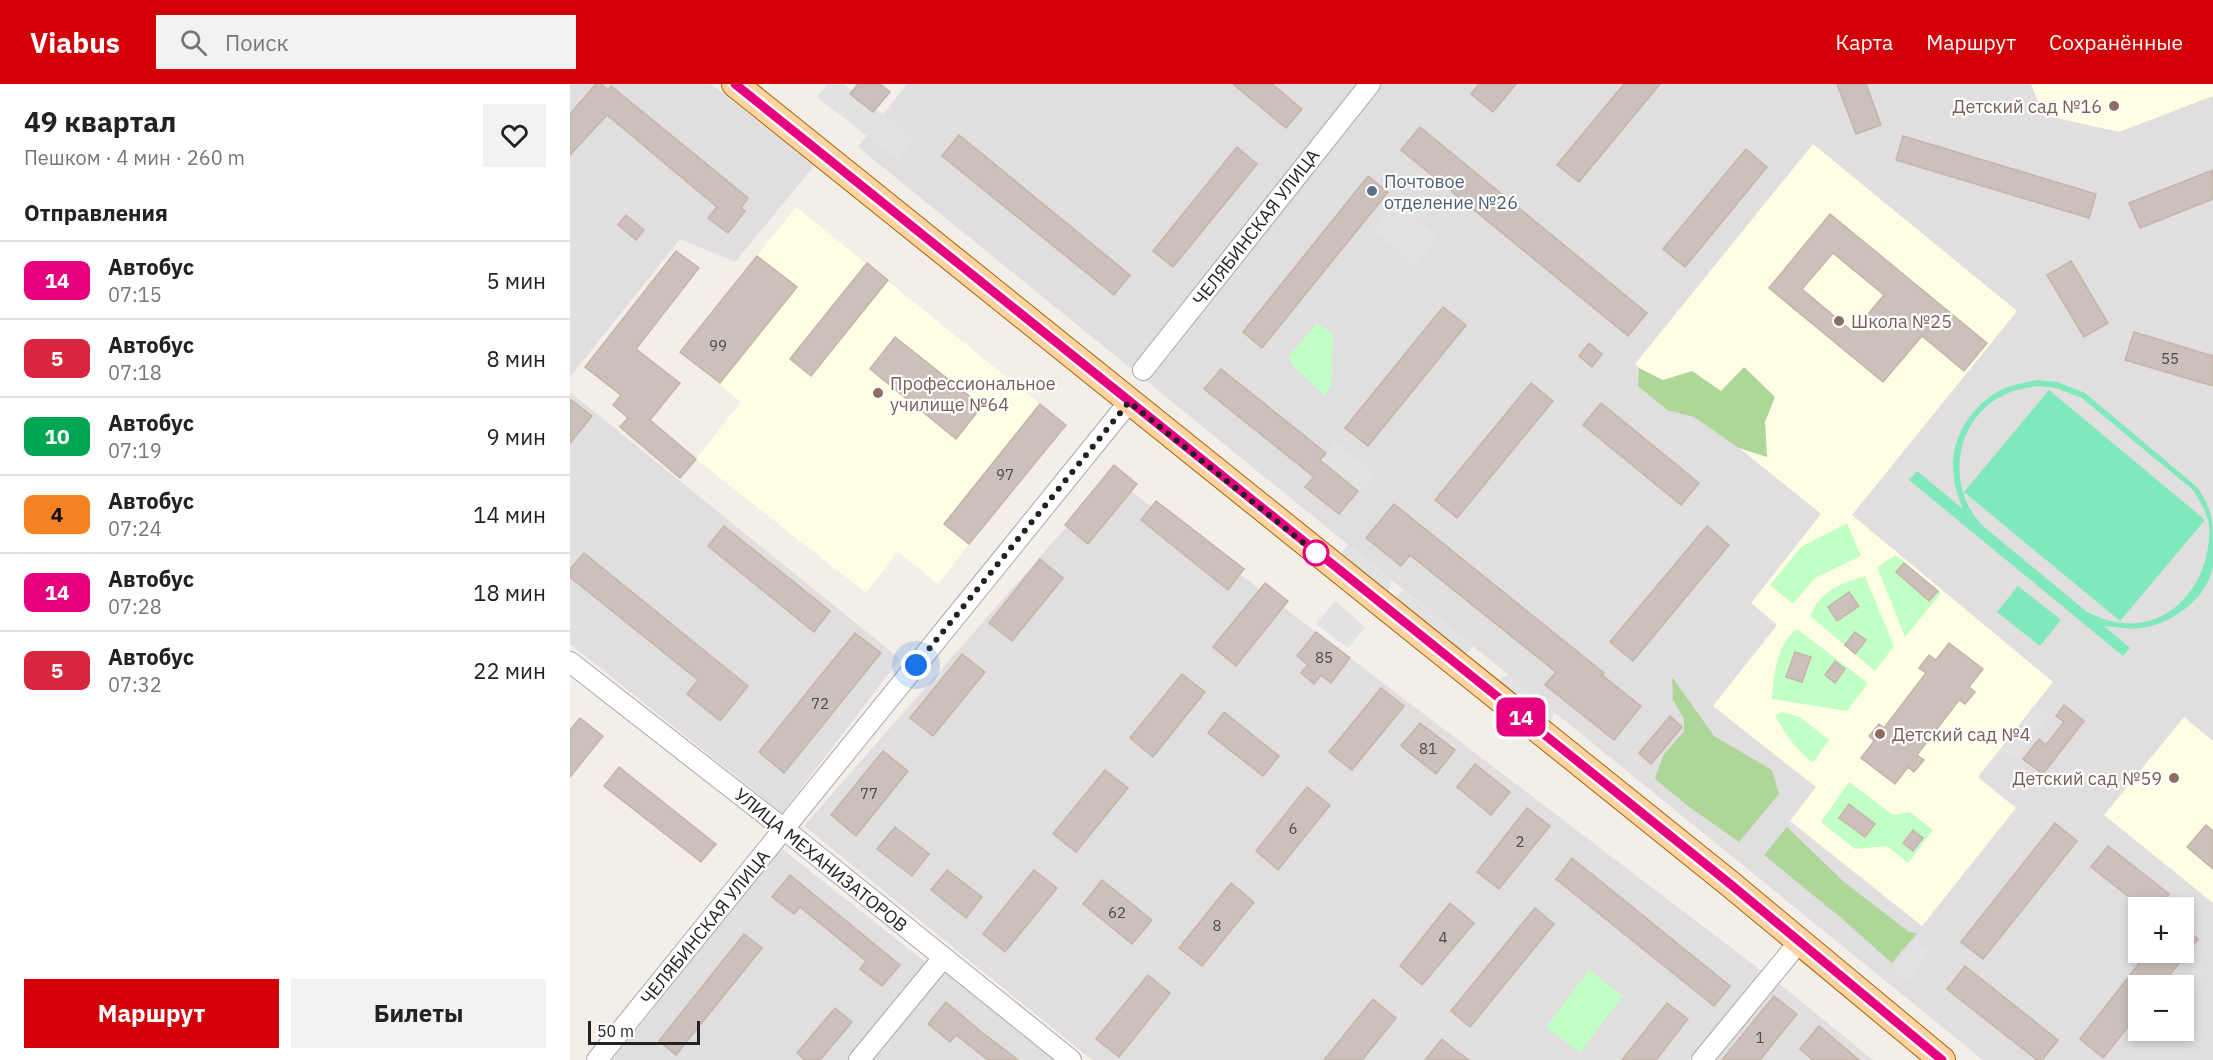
<!DOCTYPE html>
<html lang="ru">
<meta charset="utf-8">
<style>
:root{--surface:#fff;--page:#f2f2f2;--text:#222;--muted:#767676;--line:#e0e0e0;--accent:#d30008}
body{margin:0;font-family:"IBM Plex Sans",sans-serif;background:var(--page);color:var(--text);height:100vh;display:flex;flex-direction:column;font-size:22px;white-space:nowrap}
*{box-sizing:border-box;margin:0}
p{font-size:20px;color:var(--muted)}
.icon{flex:none;width:33px;height:33px;fill:none;stroke:currentColor;stroke-width:2;stroke-linecap:round;stroke-linejoin:round}
.map{position:relative;flex:1;overflow:hidden}
.panel{display:flex;flex-direction:column;background:var(--surface);width:570px}
.panel>*{flex:none}
.badge{padding:0 12px;border-radius:9px;font-size:21px;line-height:39px}
.buttons{position:absolute;left:1558px;top:813px;display:grid;gap:12px}
.buttons a{display:grid;place-items:center;width:66px;height:66px;border-radius:0px;background:var(--surface);box-shadow:0 3px 9px #0003;font-size:30px}
.scale{position:absolute;left:18px;bottom:15px;width:112px;box-sizing:border-box;padding-left:6px;border:3px solid #222;border-top:0;font-size:16px;line-height:21px;white-space:nowrap;color:#222;-webkit-text-stroke:4px #fff;paint-order:stroke}
.you{position:absolute;width:30px;height:30px;margin:-15px;border:4px solid #fff;border-radius:50%;background:#1a73e8;box-shadow:0 0 0 9px #1a73e833}
.map>.badge{position:absolute;translate:-50% -50%;box-shadow:0 0 0 3px #fff}
h2{padding:0 24px;font-size:22px;line-height:54px}
.round{display:grid;place-items:center;flex:none;width:63px;height:63px;border-radius:0px;background:var(--page)}
.overview{display:flex;align-items:center;justify-content:space-between;height:102px;padding:0 24px}
h1{font-size:28px;font-weight:800;line-height:45px}
.primary-button{display:flex;gap:12px;margin-top:auto;padding:12px 24px}
.primary-button a{flex:1;height:69px;border-radius:0px;background:var(--accent);color:#fff;font-size:24px;font-weight:800;line-height:69px;text-align:center}
.primary-button a+a{background:var(--page);color:var(--text)}
ul{padding:0;list-style:none}
li{display:flex;align-items:center;gap:18px;height:78px;padding:0 24px;border-top:2px solid var(--line)}
li div{flex:1}
li b{display:block;font-size:22px}
li em{font-style:normal}
li .badge{min-width:66px;font-weight:700;text-align:center}
header{display:flex;align-items:center;gap:36px;box-sizing:border-box;height:84px;padding:0 30px;background:var(--accent);color:#fff}
header strong{font-size:28px}
nav{display:flex;gap:33px;margin-inline-start:auto;font-size:21px}
.search{width:420px;height:54px;background:var(--page);display:flex;align-items:center;gap:15px;box-sizing:border-box;padding:0 21px;border-radius:0px;color:var(--muted);font-size:22px}
main{display:flex;flex:1;min-height:0}
.map>svg:first-child{display:block}
.residential{fill:#e0dede;fill-rule:evenodd}
.education{fill:#fffee4}
.forest{fill:#add698}
.park{fill:#c2ffc5}
.pitch{fill:#7fe9bb;fill-rule:evenodd}
.parking{fill:#e2e2e2}
.building{fill:#cbc1ba;stroke:#c6b4a8;stroke-width:1.5;fill-rule:evenodd}
.lines{fill:none;stroke-linecap:round;stroke-linejoin:round}
.minor-casing{stroke:#a9a9a9;stroke-width:22}
.major-casing{stroke:#9f6400;stroke-width:28}
.minor{stroke:#fff;stroke-width:20}
.major{stroke:#ffd2a0;stroke-width:26}
.line-casing{stroke:#fff;stroke-width:14}
.line{stroke:#e6007e;stroke-width:9}
.walk{stroke:#222;stroke-width:6;stroke-dasharray:0 10.8}
.education-dot{fill:#8d6e63;stroke:#fff;stroke-width:2}
.service-dot{fill:#5c6f8a;stroke:#fff;stroke-width:2}
.stop-dot{fill:#fff;stroke:#e6007e;stroke-width:3}
.labels{text-anchor:middle;dominant-baseline:central;stroke-width:4.5;stroke-linejoin:round;paint-order:stroke}
.number-label{font-size:15px;fill:#4c4a48}
.education-label{font-size:18px;fill:#785e54;stroke:#fff;text-anchor:start}
.service-label{font-size:18px;fill:#4e5e75;stroke:#fff;text-anchor:start}
.street-label{font-size:18px;fill:#222;stroke:#fff}
</style>
<header>
<strong>Viabus</strong>
<div class="search"><svg class="icon" aria-label="search" viewBox="0 0 24 24"><circle cx="10" cy="10" r="6"/><path d="M15 15l6 6"/></svg>Поиск</div>
<nav><a>Карта</a><a>Маршрут</a><a>Сохранённые</a></nav>
</header>
<main>
<section class="panel">
<div class="overview"><div><h1>49 квартал</h1><p>Пешком · 4 мин · 260 m</p></div><a class="round"><svg class="icon" aria-label="heart" viewBox="0 0 24 24"><path d="M12 20l-8-8c-3-5 5-10 8-4 3-6 11-1 8 4z"/></svg></a></div>
<h2>Отправления</h2>
<ul>
<li><span class="badge" style="background:#e6007e;color:#fff">14</span><div><b>Автобус</b><p>07:15</p></div><em>5 мин</em></li>
<li><span class="badge" style="background:#d7263d;color:#fff">5</span><div><b>Автобус</b><p>07:18</p></div><em>8 мин</em></li>
<li><span class="badge" style="background:#00a651;color:#fff">10</span><div><b>Автобус</b><p>07:19</p></div><em>9 мин</em></li>
<li><span class="badge" style="background:#f58220;color:#111">4</span><div><b>Автобус</b><p>07:24</p></div><em>14 мин</em></li>
<li><span class="badge" style="background:#e6007e;color:#fff">14</span><div><b>Автобус</b><p>07:28</p></div><em>18 мин</em></li>
<li><span class="badge" style="background:#d7263d;color:#fff">5</span><div><b>Автобус</b><p>07:32</p></div><em>22 мин</em></li>
</ul>
<div class="primary-button"><a>Маршрут</a><a>Билеты</a></div>
</section>
<div class="map">
<svg width="1643" height="976" viewBox="0 0 1643 976">
<rect width="100%" height="100%" fill="#f3eee8"/>
<g class="residential">
<path d="M0,0H141L244,82L165,178L110,155L0,293Z"/>
<path d="M337,0H1643V976H1413L288,63ZM1569,824H1614V868H1569ZM1569,902H1614V946H1569Z"/>
<path d="M0,308L330,575L212,729L0,560Z"/>
<path d="M541,392L1193,888L1119,976H522L234,742Z"/>
<path d="M212,765L358,880L278,976H42Z"/>
<path d="M373,886L486,976H298Z"/>
<path d="M1206,897L1303,976H1140Z"/>
</g>
<g class="education">
<path d="M1461,0H1643V12L1549,48L1473,31Z"/>
<path d="M1243,60L1447,227L1282,431L1483,598L1408,693L1446,724L1352,842L1220,737L1246,703L1143,622L1207,541L1181,519L1251,430L1065,280Z"/>
<path d="M226,123L470,320L374,439L399,460L368,500L328,468L296,509L126,375L171,318L110,268Z"/>
<path d="M1614,633L1643,657V819L1534,731Z"/>
</g>
<g class="forest">
<path d="M1174,283L1205,313L1195,338L1197,373L1169,364L1124,333L1097,326L1068,302L1069,284L1093,296L1122,287L1151,307Z"/>
<path d="M1102,593L1144,652L1202,686L1209,710L1169,758L1118,722L1085,695L1093,672L1114,647V635L1103,616Z"/>
<path d="M1217,743L1274,798L1339,848L1347,849L1322,879L1270,833L1194,771Z"/>
</g>
<g class="park">
<path d="M747,239L763,250L761,301L755,312L724,283L718,273Z"/>
<path d="M1277,439L1291,472L1245,494L1223,520L1200,501L1231,463Z"/>
<path d="M1326,471L1371,509L1335,553L1307,483Z"/>
<path d="M1295,492L1324,562L1305,587L1240,532C1251,506 1270,500 1295,492Z"/>
<path d="M1227,545L1298,599L1277,627L1202,615C1204,590 1206,561 1227,545Z"/>
<path d="M1212,628L1230,633L1259,656L1243,679C1226,665 1215,651 1205,631Z"/>
<path d="M1279,698L1323,731L1340,728L1363,746L1338,779L1317,762L1285,765L1251,738Z"/>
<path d="M1019,886L1053,912L1010,969L976,943Z"/>
</g>
<g class="pitch">
<path d="M1467,296L1487,298L1515,309L1627,403C1641,424 1643,434 1643,459C1643,466 1643,475 1643,482C1638,514 1601,541 1570,544C1558,546 1546,543 1534,542L1560,564L1553,572L1339,396L1347,387L1393,425C1389,415 1385,405 1384,394C1378,360 1398,325 1427,308C1439,301 1453,299 1467,296ZM1467,302L1486,304L1512,314L1623,406C1630,417 1636,427 1639,440C1643,492 1606,545 1552,539C1539,538 1528,533 1517,528L1413,442C1376,405 1383,337 1432,312C1443,306 1455,304 1467,302Z"/>
<path d="M1479,306L1635,436L1550,537L1394,408Z"/>
<path d="M1448,502L1491,536L1470,562L1427,528Z"/>
</g>
<g class="parking">
<path d="M258,0H274L344,55L328,76L247,13Z"/>
<path d="M826,117L869,154L845,182L802,145Z"/>
<path d="M765,357L806,390L791,409L750,376Z"/>
<path d="M778,461L821,496L818,511L823,516L833,506L903,562L893,574L922,598L939,591L984,627L977,654L762,481Z"/>
<path d="M765,517L795,543L778,564L746,540Z"/>
<path d="M1467,622L1479,632L1444,676L1432,666Z"/>
<path d="M1346,855L1360,867L1337,898L1321,886Z"/>
</g>
<g class="building">
<path d="M26,0H31L38,6L41,2L178,114L171,124L175,127L158,149L138,134L147,123L37,31L0,71V30Z"/>
<path d="M288,0H310L320,8L303,28L280,10Z"/>
<path d="M663,0H702L732,25L716,44Z"/>
<path d="M909,0H946L923,28L901,10Z"/>
<path d="M1054,0H1090L1009,98L987,81Z"/>
<path d="M1267,0H1296L1311,41L1286,50Z"/>
<path d="M850,43L1077,229L1058,252L831,66Z"/>
<path d="M389,51L560,191L544,211L372,72Z"/>
<path d="M1333,52L1526,110L1519,134L1326,76Z"/>
<path d="M667,63L687,80L603,183L583,167Z"/>
<path d="M1176,65L1197,83L1115,183L1093,165Z"/>
<path d="M1643,86V115L1570,144L1559,119Z"/>
<path d="M798,92L818,108L692,264L673,248Z"/>
<path d="M1260,130L1417,259L1394,287L1352,252L1313,298L1199,204ZM1263,169L1314,211L1283,248L1232,205Z"/>
<path d="M56,131L74,146L66,156L48,141Z"/>
<path d="M106,167L129,184L66,265L110,299L80,336L126,375L110,394L50,343L58,334L43,321L51,311L15,283Z"/>
<path d="M187,172L227,203L150,299L110,268Z"/>
<path d="M1501,177L1538,239L1514,253L1477,191Z"/>
<path d="M297,179L318,196L241,292L220,275Z"/>
<path d="M873,223L896,241L798,362L775,344Z"/>
<path d="M1564,248L1643,272V302L1555,276Z"/>
<path d="M325,253L412,322L386,355L300,285Z"/>
<path d="M1019,259L1032,270L1022,283L1009,272Z"/>
<path d="M651,285L756,369L750,376L788,407L769,430L735,403L744,393L634,305Z"/>
<path d="M961,299L983,317L887,434L865,416Z"/>
<path d="M0,315L22,332L0,359Z"/>
<path d="M1031,319L1129,399L1111,421L1013,341Z"/>
<path d="M470,320L496,341L399,460L374,440Z"/>
<path d="M544,381L567,400L518,460L495,441Z"/>
<path d="M586,417L674,485L658,506L571,436Z"/>
<path d="M824,420L1034,589L1032,591L1071,622L1044,656L975,601L986,588L840,471L831,482L796,454Z"/>
<path d="M154,442L260,527L244,548L138,462Z"/>
<path d="M1137,442L1159,461L1063,577L1040,558Z"/>
<path d="M14,469L178,602L150,637L117,610L128,596L0,493V485Z"/>
<path d="M470,475L493,494L442,557L419,539Z"/>
<path d="M1334,479L1368,507L1359,517L1326,488Z"/>
<path d="M695,499L718,517L666,582L643,563Z"/>
<path d="M1279,508L1289,522L1267,537L1258,523Z"/>
<path d="M746,548L780,574L761,599L751,591L744,600L731,589L738,581L727,572Z"/>
<path d="M1285,548L1296,556L1285,570L1275,561Z"/>
<path d="M285,549L311,569L214,689L189,668Z"/>
<path d="M1379,559L1413,585L1399,603L1405,608L1395,620L1389,616L1347,671L1354,676L1344,688L1338,683L1325,700L1291,674L1304,657L1299,652L1309,640L1314,644L1356,589L1349,584L1359,571L1366,576Z"/>
<path d="M1225,568L1241,573L1232,598L1216,593Z"/>
<path d="M392,570L415,588L363,652L340,634Z"/>
<path d="M1265,577L1275,585L1265,599L1255,591Z"/>
<path d="M612,590L635,608L583,673L560,654Z"/>
<path d="M811,604L834,622L782,686L759,668Z"/>
<path d="M1494,621L1514,637L1473,690L1453,675L1469,655L1476,661L1494,638L1486,632Z"/>
<path d="M654,628L709,672L693,692L638,649Z"/>
<path d="M1100,632L1112,643L1081,680L1069,669Z"/>
<path d="M10,634L33,652L0,693V646Z"/>
<path d="M850,639L885,666L866,690L831,662Z"/>
<path d="M313,667L338,687L286,752L261,731Z"/>
<path d="M905,680L940,708L921,731L887,703Z"/>
<path d="M49,683L146,760L131,778L34,702Z"/>
<path d="M535,686L558,704L506,768L483,750Z"/>
<path d="M737,703L760,721L708,786L686,767Z"/>
<path d="M1279,720L1305,740L1295,753L1269,734Z"/>
<path d="M957,724L980,742L929,805L907,788Z"/>
<path d="M1485,739L1507,757L1413,875L1391,858Z"/>
<path d="M1636,741L1643,747V785L1617,763Z"/>
<path d="M325,743L359,770L342,792L307,765Z"/>
<path d="M1343,746L1353,754L1343,767L1333,759Z"/>
<path d="M1538,762L1599,810L1589,824H1573L1521,783Z"/>
<path d="M1002,774L1160,902L1144,922L986,795Z"/>
<path d="M377,786L412,813L396,834L361,806Z"/>
<path d="M464,786L487,804L435,868L413,850Z"/>
<path d="M220,791L330,881L312,902L290,885L296,877L230,823L224,830L202,813Z"/>
<path d="M532,796L582,836L562,860L513,820Z"/>
<path d="M661,799L684,818L632,882L609,864Z"/>
<path d="M880,819L904,839L852,901L830,882Z"/>
<path d="M965,824L984,840L900,943L881,927Z"/>
<path d="M1614,843L1628,855L1591,902H1569V929L1533,974L1510,955L1578,868H1614Z"/>
<path d="M174,850L192,864L106,971L89,957Z"/>
<path d="M1395,882L1488,956L1472,976H1467L1377,905Z"/>
<path d="M578,891L600,909L549,973L526,955Z"/>
<path d="M1204,912L1227,930L1190,976H1152Z"/>
<path d="M803,915L826,934L792,976H754Z"/>
<path d="M376,918L409,946L448,976H418L386,951L380,958L358,940Z"/>
<path d="M1097,919L1118,935L1086,976H1052Z"/>
<path d="M265,924L282,938L250,976H235L227,969Z"/>
<path d="M1249,942L1289,976H1243L1230,965Z"/>
<path d="M872,955L885,966L899,976H855Z"/>
</g>
<g class="lines">
<g class="minor-casing">
<g id="minor">
<path d="M573,286L800,0"/>
<path d="M0,578L214,745L501,976"/>
<path d="M27,976L559,318"/>
<path d="M289,976L373,874"/>
<path d="M1132,976L1230,857"/>
</g>
</g>
<g class="major-casing">
<path id="major" d="M165,0L1159,799L1372,976"/>
</g>
<use href="#minor" class="minor"/>
<use href="#major" class="major"/>
</g>
<g class="lines">
<g class="line-casing">
<path id="line" d="M165,0L1159,799L1372,976"/>
</g>
<use href="#line" class="line"/>
<path class="walk" d="M346,581L559,318L746,469"/>
</g>
<g class="education-dot">
<circle cx="1544" cy="22" r="6"/>
<circle cx="1269" cy="237" r="6"/>
<circle cx="308" cy="309" r="6"/>
<circle cx="1310" cy="650" r="6"/>
<circle cx="1604" cy="694" r="6"/>
</g>
<circle class="service-dot" cx="802" cy="107" r="6"/>
<circle class="stop-dot" cx="746" cy="469" r="12"/>
<g class="labels">
<g class="number-label">
<text x="148" y="261">99</text>
<text x="1600" y="274">55</text>
<text x="435" y="390">97</text>
<text x="754" y="573">85</text>
<text x="250" y="619">72</text>
<text x="858" y="664">81</text>
<text x="299" y="709">77</text>
<text x="723" y="744">6</text>
<text x="950" y="757">2</text>
<text x="547" y="828">62</text>
<text x="647" y="841">8</text>
<text x="873" y="853">4</text>
<text x="1190" y="953">1</text>
</g>
<g class="education-label">
<text x="1532" y="22" text-anchor="end">Детский сад №16</text>
<text x="1281" y="237">Школа №25</text>
<text x="320" y="299">Профессиональное<tspan x="320" dy="21">училище №64</tspan></text>
<text x="1322" y="650">Детский сад №4</text>
<text x="1592" y="694" text-anchor="end">Детский сад №59</text>
</g>
<g class="service-label">
<text x="814" y="97">Почтовое<tspan x="814" dy="21">отделение №26</tspan></text>
</g>
<g class="street-label">
<text transform="translate(686 143) rotate(-52)">ЧЕЛЯБИНСКАЯ УЛИЦА</text>
<text transform="translate(251 776) rotate(39)">УЛИЦА МЕХАНИЗАТОРОВ</text>
<text transform="translate(135 843) rotate(-51)">ЧЕЛЯБИНСКАЯ УЛИЦА</text>
</g>
</g>
</svg>
<div class="buttons">
<a>+</a>
<a>−</a>
</div>
<div class="scale">50 m</div>
<div class="you" style="left:346px;top:581px"></div>
<b class="badge" style="left:951px;top:633px;background:#e6007e;color:#fff">14</b>
</div>
</main>
